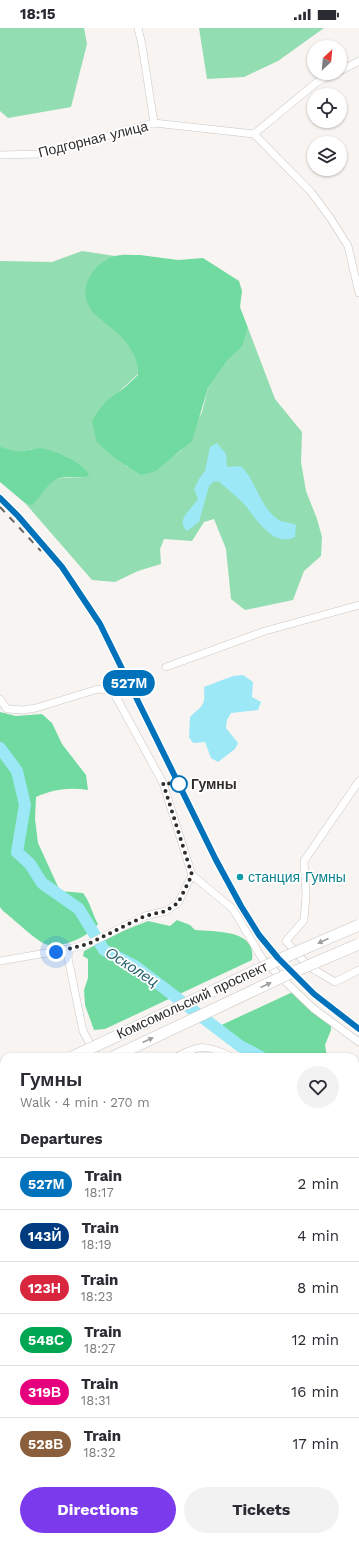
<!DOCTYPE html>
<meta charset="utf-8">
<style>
:root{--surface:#fff;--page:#f2f2f3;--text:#2b2b33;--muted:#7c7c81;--line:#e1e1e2;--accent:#7c3aed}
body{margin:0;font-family:"Work Sans",sans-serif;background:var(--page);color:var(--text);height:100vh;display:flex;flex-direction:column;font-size:15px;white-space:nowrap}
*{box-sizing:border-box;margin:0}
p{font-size:13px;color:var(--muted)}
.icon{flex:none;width:22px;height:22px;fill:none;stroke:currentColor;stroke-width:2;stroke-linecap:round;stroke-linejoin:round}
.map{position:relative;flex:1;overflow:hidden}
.details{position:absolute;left:0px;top:1025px;width:359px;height:488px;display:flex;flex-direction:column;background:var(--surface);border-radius:12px 12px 0 0;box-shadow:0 1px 3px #0004}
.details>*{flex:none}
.badge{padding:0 8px;border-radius:13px;font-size:14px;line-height:26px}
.needle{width:26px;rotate:26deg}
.tools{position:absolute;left:307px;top:12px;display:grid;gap:8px}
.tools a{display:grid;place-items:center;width:40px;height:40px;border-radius:50%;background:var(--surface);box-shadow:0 1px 3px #0004;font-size:20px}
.you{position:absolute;width:20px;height:20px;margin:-10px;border:3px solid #fff;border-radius:50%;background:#1a73e8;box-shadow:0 0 0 6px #1a73e833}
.map>.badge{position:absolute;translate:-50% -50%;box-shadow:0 0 0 2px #fff}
h2{padding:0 20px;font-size:15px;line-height:36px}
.round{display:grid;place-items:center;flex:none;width:42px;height:42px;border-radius:21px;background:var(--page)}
.summary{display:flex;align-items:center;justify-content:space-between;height:68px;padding:0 20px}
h1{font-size:19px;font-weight:700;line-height:30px}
.button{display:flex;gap:8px;margin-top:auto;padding:8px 20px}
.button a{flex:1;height:46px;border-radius:24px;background:var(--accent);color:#fff;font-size:16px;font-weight:700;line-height:46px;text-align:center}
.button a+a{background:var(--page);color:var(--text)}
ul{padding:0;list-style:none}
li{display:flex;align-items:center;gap:12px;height:52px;padding:0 20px;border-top:1px solid var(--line)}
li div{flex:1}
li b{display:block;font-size:15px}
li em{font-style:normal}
li .badge{min-width:44px;font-weight:700;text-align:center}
.status{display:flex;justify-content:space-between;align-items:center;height:28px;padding:0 20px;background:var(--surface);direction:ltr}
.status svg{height:11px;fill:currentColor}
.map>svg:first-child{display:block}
.built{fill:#f1e6de}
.green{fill:#92ddb1}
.forest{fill:#71daa0}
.water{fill:#9ce8f7}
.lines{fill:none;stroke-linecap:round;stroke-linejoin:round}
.river{stroke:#9ce8f7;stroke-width:12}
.minor-casing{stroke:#cac6c3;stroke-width:8}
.primary-casing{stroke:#cac6c3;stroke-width:12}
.minor{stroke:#fff;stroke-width:7}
.primary{stroke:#fff;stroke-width:11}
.rail{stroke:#696665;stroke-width:2;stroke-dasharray:7 7;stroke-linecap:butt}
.primary-bridge-casing{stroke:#cac6c3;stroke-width:12;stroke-linecap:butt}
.primary-bridge{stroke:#fff;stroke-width:11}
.oneway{fill:#a1a0a0}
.line-casing{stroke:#fff;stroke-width:9}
.line{stroke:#0072bc;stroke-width:6}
.walk{stroke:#2f2d2c;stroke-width:4;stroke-dasharray:0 7.2}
.stop-dot{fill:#fff;stroke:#0072bc;stroke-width:2}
.culture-dot{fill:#0f9aa8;stroke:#fff;stroke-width:1.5}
.labels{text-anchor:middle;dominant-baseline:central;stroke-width:3.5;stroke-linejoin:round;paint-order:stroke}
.street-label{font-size:14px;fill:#2f2d2c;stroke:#fff}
.stop-label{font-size:14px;font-weight:bold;fill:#2f2d2c;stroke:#fff;text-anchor:start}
.culture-label{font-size:14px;fill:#0d838f;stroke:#fff;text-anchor:start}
.water-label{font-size:15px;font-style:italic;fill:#25626c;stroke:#fff}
</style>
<div class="status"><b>18:15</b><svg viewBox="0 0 49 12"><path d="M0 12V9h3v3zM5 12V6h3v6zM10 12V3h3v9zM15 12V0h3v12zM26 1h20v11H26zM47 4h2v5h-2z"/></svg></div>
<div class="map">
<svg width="359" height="1513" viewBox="0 0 359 1513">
<rect width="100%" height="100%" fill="#f8f4f1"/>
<path class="built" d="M0,1281L4,1283V1426L0,1423Z"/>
<g class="green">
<path d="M0,0H84L87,16L71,79L8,90L0,83Z"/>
<path d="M199,0H324L278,33L244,49L207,51Z"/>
<path d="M82,223L115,228L99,238L95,286C115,302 138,318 138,346L98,383L97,415L128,439L170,431L182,422L202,384L208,360L228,332L243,318L248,300L275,371L302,404L301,434L306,463L317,491L322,509L321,528L304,543L293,572L245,582L231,571L226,521L214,491L204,494L192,513L164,511L160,521L161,536L138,543L115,554L92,552L25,475L31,478C40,471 45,458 52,453C61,448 74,450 84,449L67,429L39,420L22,423H11L0,418V233L52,234Z"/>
<path d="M140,1509H272L275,1513H140Z"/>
</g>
<g class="forest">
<path d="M140,227L178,232L203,230L239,253L242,263L240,279L248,300L243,318L228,332L208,360L192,413L156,443L141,447L116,431L97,415L92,393L98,383L106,373L124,360L138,347C138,323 122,308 104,294C98,289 91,284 88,276C79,256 96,234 115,228C123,226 132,227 140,227Z"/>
<path d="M0,418C9,422 17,425 27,422C31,422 35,420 39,420C52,421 86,435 89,448C78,451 62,446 52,454C45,459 40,471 31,478L25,475L0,454Z"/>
<path d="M0,684L16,688L42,686L52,695L62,716L86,747L88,762C70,759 53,761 36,769L35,791L38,815L60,863L83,865C90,874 92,885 98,896C89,908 61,922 45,916C34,911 15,892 3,883L0,879Z"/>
<path d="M177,892L190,897L195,902C215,904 257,901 252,932L105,1001L94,1002L85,977L84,962L88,950V931L83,928L84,923L123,903L148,893L170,898Z"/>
<path d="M297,962L331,997V1002L325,1017L327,1029H254L234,1019L215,1000Z"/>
<path d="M359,1037V1096L355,1093V1041Z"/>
<path d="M359,1255V1340L355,1339L357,1319L355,1316V1261Z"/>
</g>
<g class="water">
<path d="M217,415L226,426L227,439L241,438C256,453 259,476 276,490C281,495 290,494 296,497L295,509C273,520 256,490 244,476C236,468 227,460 218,453L213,454L209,458L199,494L187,503C175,492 191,482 198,471L194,461L199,451L205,443L210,419Z"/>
<path d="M243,647L253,654L252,669L261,674L258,682L231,685L227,692L226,700L238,715L235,721L218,734L211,730L205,714L193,715L189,709L190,689C204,676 205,678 204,659L233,648Z"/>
</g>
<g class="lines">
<g class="river">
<path d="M0,720L17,743L25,777L17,824L30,836L42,855L79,881L104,922L135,938L240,1018L261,1029"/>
<path d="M355,1085L359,1087"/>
</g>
<g class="minor-casing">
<g id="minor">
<path d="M138,0L142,17L154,95"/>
<path d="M340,43L359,33"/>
<path d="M254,106L317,54L335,45"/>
<path d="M0,127L40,126L154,95L254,106L311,164L331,191L348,218L359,265"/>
<path d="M166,639L265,603L359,577"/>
<path d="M0,671L7,681L23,682L36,680L98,661L108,662L115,667L163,755L192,847L178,875L166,883L145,888L88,916L69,921L0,933"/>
<path d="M359,753L304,833L306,867L304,892L286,913L308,938L335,954L359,942"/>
<path d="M192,847L233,881L263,932L314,981L359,1014"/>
<path d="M69,921L68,930L83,1003L97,1029"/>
<path d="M176,1029C201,1016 207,1017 232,1029"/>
<path d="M355,1106L359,1109"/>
<path d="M0,1126L4,1125"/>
<path d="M0,1159L4,1162"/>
<path d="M355,1362L359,1364"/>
</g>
</g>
<g class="primary-casing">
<g id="primary">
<path d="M0,1066L4,1063"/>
<path d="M0,1084L4,1082"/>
</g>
</g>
<use href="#minor" class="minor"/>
<use href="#primary" class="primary"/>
<g class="rail">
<path d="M0,470L18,488L62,539L100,596L216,833L241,878L259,907L278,930L314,966L359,1001"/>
<path d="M0,479L41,523"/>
</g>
<g class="primary-bridge-casing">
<g id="primary-bridge">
<path d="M72,1029L285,929L359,897"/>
<path d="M113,1029L284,948L359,916"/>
</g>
</g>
<use href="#primary-bridge" class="primary-bridge"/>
</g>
<defs><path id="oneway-solid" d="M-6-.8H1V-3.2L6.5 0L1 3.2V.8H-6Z"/></defs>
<g class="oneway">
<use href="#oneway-solid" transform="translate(323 913) rotate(156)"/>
<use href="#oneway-solid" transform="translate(266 957) rotate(-25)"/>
<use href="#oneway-solid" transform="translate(148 1012) rotate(-25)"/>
</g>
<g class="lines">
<g class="line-casing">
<path id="line" d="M0,470L18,488L62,539L100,596L216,832L241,878L259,907L278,930L314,966L359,1001"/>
</g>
<use href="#line" class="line"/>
<path class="walk" d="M56,924L88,916L145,888L166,883L178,875L192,847L163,755L179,756"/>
</g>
<circle class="stop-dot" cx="179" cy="756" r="8"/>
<circle class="culture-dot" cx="240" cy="849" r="4"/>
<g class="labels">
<g class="street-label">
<text transform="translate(93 111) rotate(-14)">Подгорная улица</text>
<text transform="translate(192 972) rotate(-25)">Комсомольский проспект</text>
</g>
<g class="stop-label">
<text x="191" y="756">Гумны</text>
</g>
<g class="culture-label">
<text x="248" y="849">станция Гумны</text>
</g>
<g class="water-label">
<text transform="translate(132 939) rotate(33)">Осколец</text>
</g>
</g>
</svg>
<div class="tools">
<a><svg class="needle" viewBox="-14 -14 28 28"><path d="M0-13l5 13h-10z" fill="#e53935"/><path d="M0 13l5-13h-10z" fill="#7c7c81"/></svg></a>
<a><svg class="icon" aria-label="locate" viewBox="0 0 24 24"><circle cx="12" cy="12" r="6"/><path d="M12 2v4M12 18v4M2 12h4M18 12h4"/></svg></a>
<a><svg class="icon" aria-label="layers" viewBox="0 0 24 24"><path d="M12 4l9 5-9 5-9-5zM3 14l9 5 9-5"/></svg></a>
</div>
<div class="you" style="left:56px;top:924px"></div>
<b class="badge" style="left:129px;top:655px;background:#0072bc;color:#fff">527М</b>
<section class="details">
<div class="summary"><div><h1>Гумны</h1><p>Walk · 4 min · 270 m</p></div><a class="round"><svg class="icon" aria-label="heart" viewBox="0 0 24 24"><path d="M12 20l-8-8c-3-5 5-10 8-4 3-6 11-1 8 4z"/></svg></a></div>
<h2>Departures</h2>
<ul>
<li><span class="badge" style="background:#0072bc;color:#fff">527М</span><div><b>Train</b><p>18:17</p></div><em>2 min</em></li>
<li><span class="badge" style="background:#003b80;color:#fff">143Й</span><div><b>Train</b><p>18:19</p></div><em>4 min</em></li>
<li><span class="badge" style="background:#d7263d;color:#fff">123Н</span><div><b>Train</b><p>18:23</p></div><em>8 min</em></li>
<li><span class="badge" style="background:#00a651;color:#fff">548С</span><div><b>Train</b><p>18:27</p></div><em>12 min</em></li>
<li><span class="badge" style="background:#e6007e;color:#fff">319В</span><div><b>Train</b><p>18:31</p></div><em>16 min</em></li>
<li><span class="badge" style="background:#8b5e3c;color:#fff">528В</span><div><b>Train</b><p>18:32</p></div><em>17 min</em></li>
</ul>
<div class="button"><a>Directions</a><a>Tickets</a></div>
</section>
</div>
